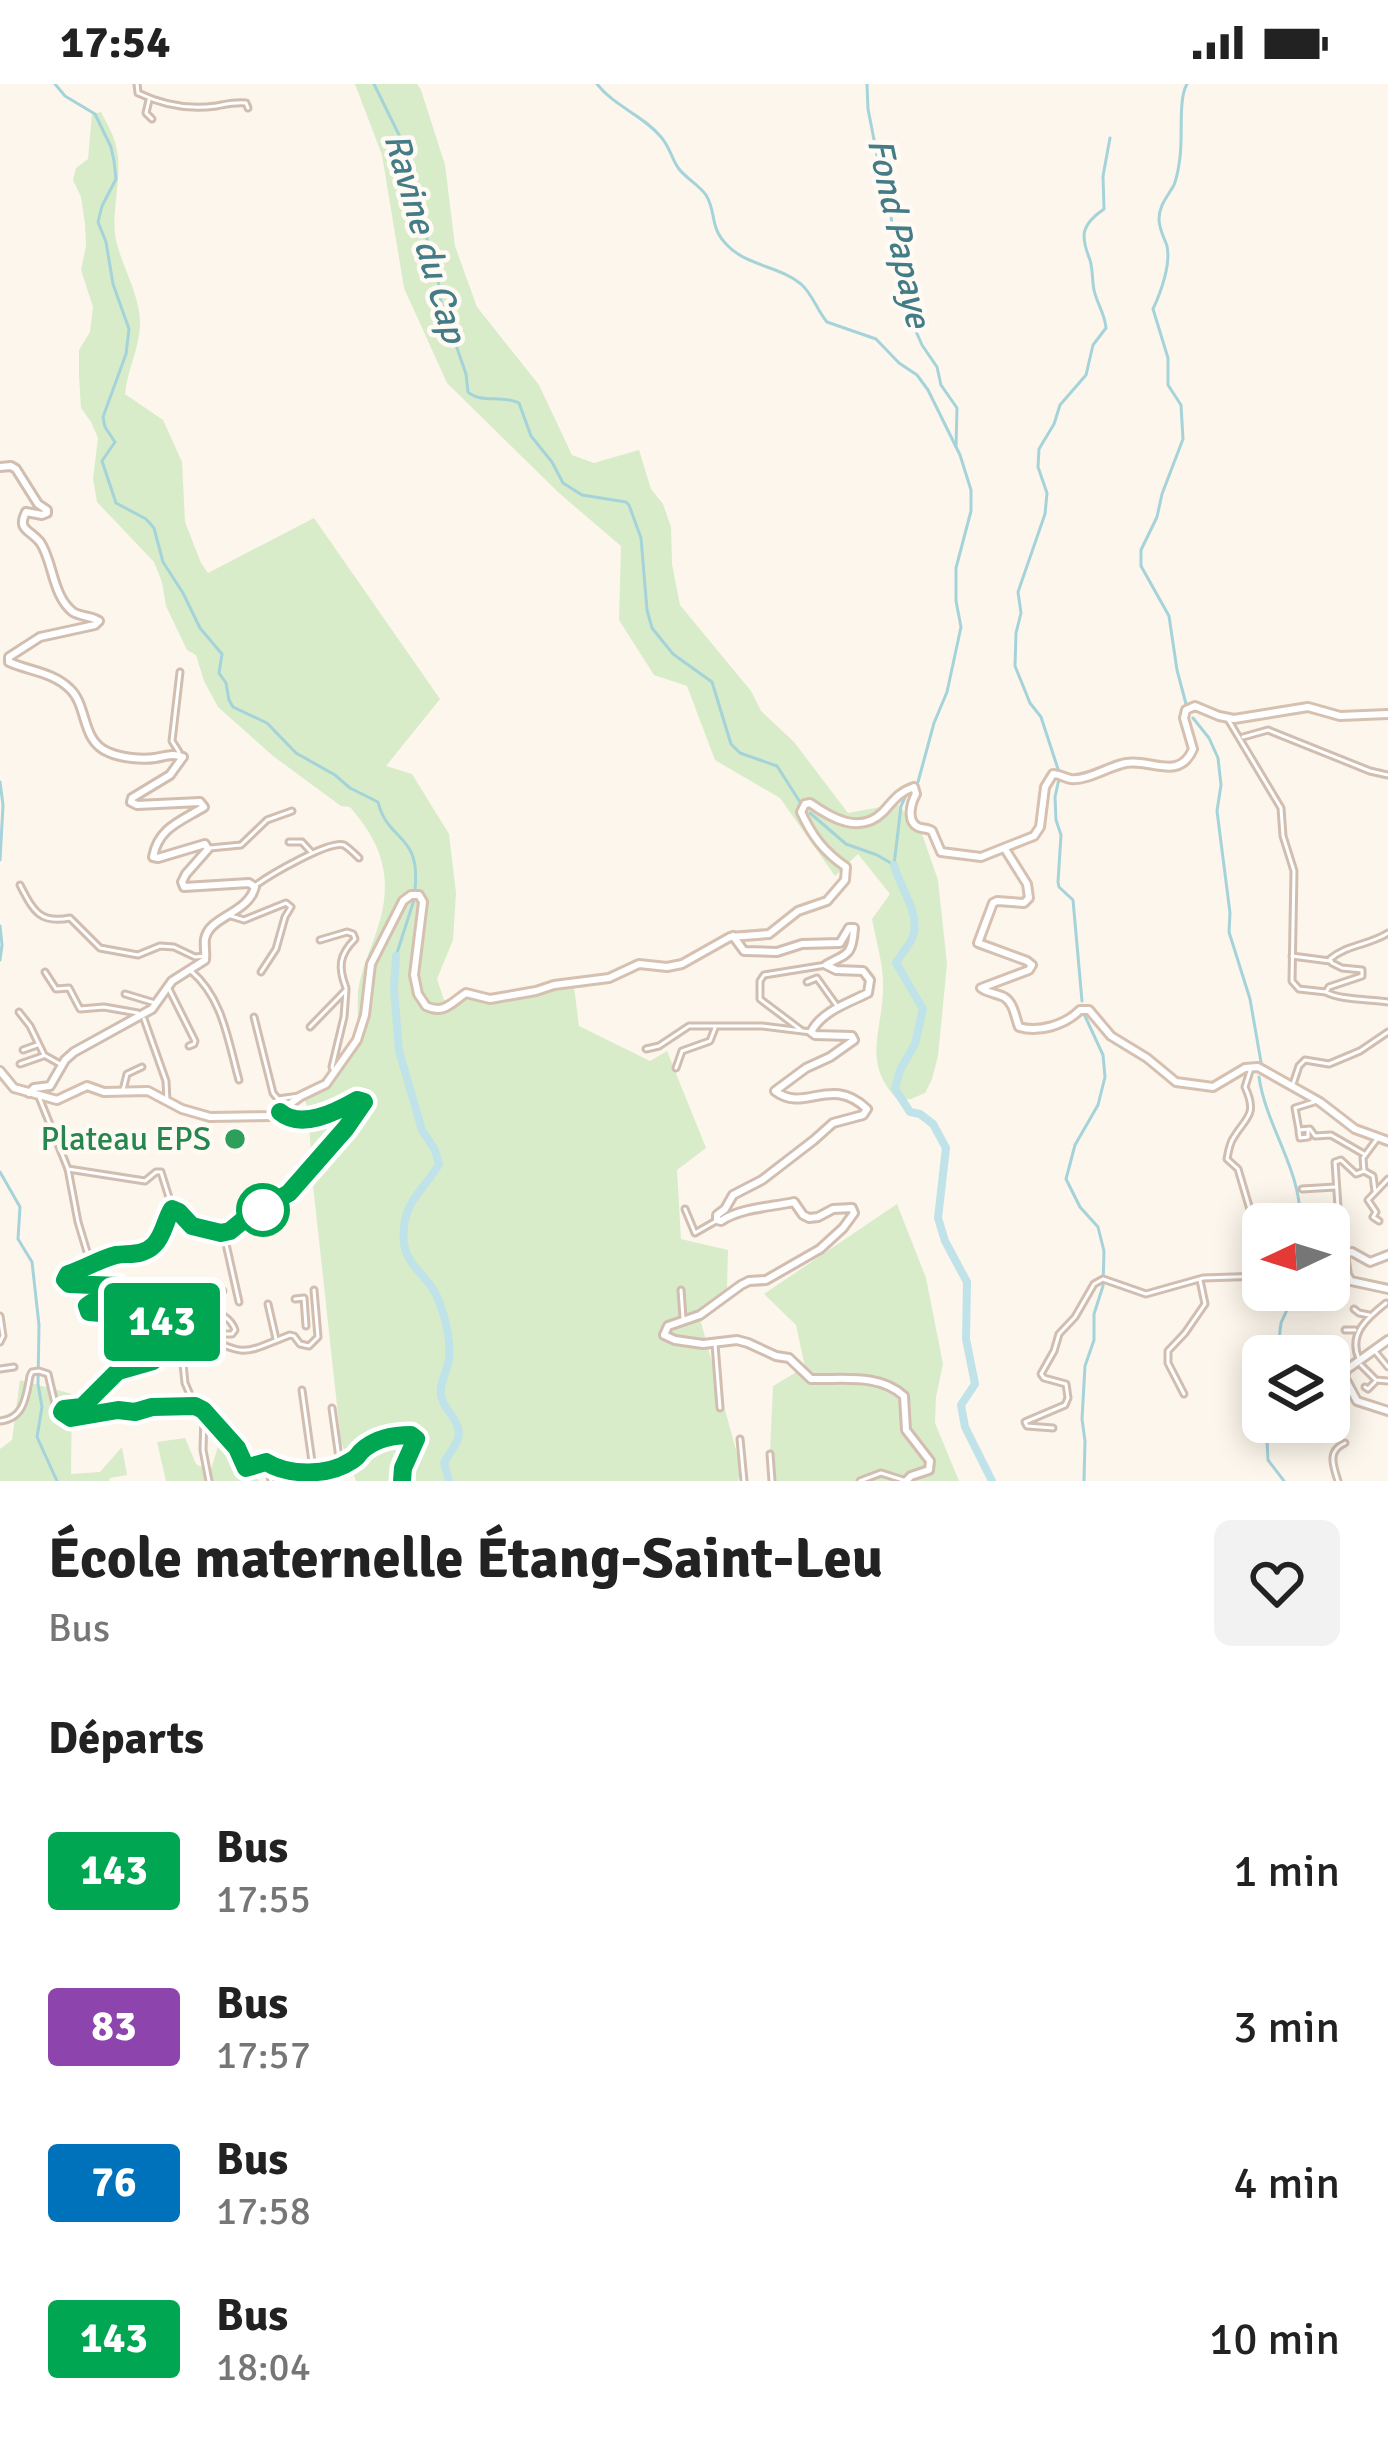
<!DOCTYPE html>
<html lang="fr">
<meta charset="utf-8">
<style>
:root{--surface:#fff;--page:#f2f2f2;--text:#222;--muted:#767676}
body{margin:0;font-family:Signika,sans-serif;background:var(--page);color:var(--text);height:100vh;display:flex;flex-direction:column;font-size:45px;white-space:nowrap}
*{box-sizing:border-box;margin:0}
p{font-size:39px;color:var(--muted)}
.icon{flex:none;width:66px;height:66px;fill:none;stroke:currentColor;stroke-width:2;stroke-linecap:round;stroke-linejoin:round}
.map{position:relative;height:1397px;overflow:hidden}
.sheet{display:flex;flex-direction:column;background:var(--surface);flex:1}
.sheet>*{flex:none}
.badge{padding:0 24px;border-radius:9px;font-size:42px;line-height:78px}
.needle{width:78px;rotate:266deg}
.fabs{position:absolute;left:1242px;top:1119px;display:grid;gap:24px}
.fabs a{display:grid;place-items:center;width:108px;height:108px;border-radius:18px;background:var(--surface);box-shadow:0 6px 30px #0003;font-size:60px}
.map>.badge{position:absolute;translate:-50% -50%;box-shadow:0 0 0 6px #fff}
h2{padding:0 48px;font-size:45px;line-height:108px}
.round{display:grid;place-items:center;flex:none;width:126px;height:126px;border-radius:18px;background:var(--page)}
.summary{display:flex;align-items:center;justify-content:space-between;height:204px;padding:0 48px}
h1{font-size:57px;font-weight:700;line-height:90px}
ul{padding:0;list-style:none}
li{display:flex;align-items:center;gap:36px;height:156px;padding:0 48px}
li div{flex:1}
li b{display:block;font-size:45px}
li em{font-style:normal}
li .badge{min-width:132px;font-weight:700;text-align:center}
.status{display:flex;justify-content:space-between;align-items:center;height:84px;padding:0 60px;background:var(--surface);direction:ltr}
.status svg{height:33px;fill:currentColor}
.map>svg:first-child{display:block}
.green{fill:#d8ecc9}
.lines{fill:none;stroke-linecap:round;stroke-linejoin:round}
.stream{stroke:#a5d3da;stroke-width:3}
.river{stroke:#bfe3e8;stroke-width:8}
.minor-casing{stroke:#d1beb0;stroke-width:9}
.tertiary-casing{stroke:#d1beb0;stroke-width:12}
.secondary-casing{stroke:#d6c0b0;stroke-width:12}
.minor{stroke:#fff;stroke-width:3}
.tertiary{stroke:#fff;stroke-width:6}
.secondary{stroke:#fff;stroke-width:6}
.line-casing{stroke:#fff;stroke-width:27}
.line{stroke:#00a651;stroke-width:18}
.leisure-dot{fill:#2e9e5b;stroke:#fffaf3;stroke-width:4.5}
.stop-dot{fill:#fff;stroke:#00a651;stroke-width:6}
.labels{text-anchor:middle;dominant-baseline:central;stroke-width:9;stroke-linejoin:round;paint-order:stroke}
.leisure-label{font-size:33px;fill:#27864d;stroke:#fffaf3;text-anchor:end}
.water-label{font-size:36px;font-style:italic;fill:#437c86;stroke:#fffaf3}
</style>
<div class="status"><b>17:54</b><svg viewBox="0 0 49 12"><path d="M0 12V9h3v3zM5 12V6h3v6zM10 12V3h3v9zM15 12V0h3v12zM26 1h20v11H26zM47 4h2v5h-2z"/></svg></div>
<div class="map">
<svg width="1388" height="1397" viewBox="0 0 1388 1397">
<rect width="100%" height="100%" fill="#fdf6ec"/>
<g class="green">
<path d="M355,0H417L421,6L445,81L455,162L477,223L539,301L572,371L594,379L639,366L651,405L663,420L671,443L672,480L680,521L751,607L761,627L794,658L848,729L897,720L921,747L938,796L947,880L938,972L932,995L925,1009L911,1015L898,1016C860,977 884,946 883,900C883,878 876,857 872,835L890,810L858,770L835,792L780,714L715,676L687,602L654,591L619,536L621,462L559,409L447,299L404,204L382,71Z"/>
<path d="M101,28C106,38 114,51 116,62C124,92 110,125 116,156C122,183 139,209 140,237C141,261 127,286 125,310L163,336L182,378L185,438L201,479L208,489L314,434L440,615L386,682L412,690L449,750L456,809L453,856L437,895L444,916L574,903L579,942L650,977L667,967L706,1064L677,1086L681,1155L728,1166L727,1205L699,1231L741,1384L738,1397H356L341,1358L313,1101L308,1024L301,1007C323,999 343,977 353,955C360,941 357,924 358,908C364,866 390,836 384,789C380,762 367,743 350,723L341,722L273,672L218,623L204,597L196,571L187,566L166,522L162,498L154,478L97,418L93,395L98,354L91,338L81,324L79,292V266L90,248L93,223L81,186L86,162L85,140L81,113L73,96L76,84L88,75L92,30Z"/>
<path d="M897,1120L926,1194L943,1280L936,1313L935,1339L959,1397H776L770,1369L773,1302L805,1283L796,1241L764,1210Z"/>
<path d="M20,1296L72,1310L71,1390L100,1388L122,1363L127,1391L110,1394L109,1397H0V1365L12,1356Z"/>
<path d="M222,1350L245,1387L260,1397H166L157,1358L185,1354L196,1380L210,1388Z"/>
</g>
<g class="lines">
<g class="stream">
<path d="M55,0L65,12L95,30L111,63L114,77L116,95L102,122L98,138L106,158L113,200L129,245L126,270L103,333L105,343L115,358L102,377L116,419L146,435L154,444L163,478L183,509L200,544L222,570L219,589L226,599L229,616L233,623L267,639L296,669L335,691L350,704L378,718C388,759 421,748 415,806"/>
<path d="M374,0L402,57L399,80L401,96L435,173L441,218L466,290L468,308C481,320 502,310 519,319L531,352L552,378L563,399L582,411L626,418L629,421L641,454L647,526L652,544L673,570L712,598L731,660L740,669L777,682L800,718"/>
<path d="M597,0C615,23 643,31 661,53C670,63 672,76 679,85C687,95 699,101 706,111C717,129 709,143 727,161C747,182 779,182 801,200C813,211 817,226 827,238L876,255L899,279L917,291L928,306L960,371L971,406V427L956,484V517L961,543L947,608L934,639L918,698"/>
<path d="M867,0L868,25L878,76L893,111L891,132L893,147L909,193L915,245L922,261L937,283L941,301L957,324L956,363"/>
<path d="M1186,620L1177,586L1169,532L1141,482V466L1157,433L1162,410L1183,355L1181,321L1168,301V274L1153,225C1161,208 1171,180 1167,162C1164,153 1159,145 1159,135C1159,121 1168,112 1174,101C1177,93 1179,82 1180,73C1183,52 1178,15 1187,0"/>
<path d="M1193,634L1209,654L1218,674L1221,701L1217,727L1230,829L1229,848L1250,915L1261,978"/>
<path d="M1058,685L1041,633L1030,619L1015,582L1016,549L1021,529L1018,508L1045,430L1047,409L1038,383L1039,365L1054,340L1060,321L1086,291L1093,261L1106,244C1105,230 1097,220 1094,206C1092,196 1093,186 1090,176C1080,151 1081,141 1104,125L1103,92L1110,54"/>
<path d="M1059,695L1055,713L1056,736L1061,751L1058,798L1059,803L1073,816L1082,917"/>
<path d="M0,698L3,721L0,776"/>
<path d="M810,729L846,760L877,771L894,781L901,722L907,709"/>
<path d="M0,842L2,861L0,876"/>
<path d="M396,872L414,816"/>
<path d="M1259,993C1266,1043 1303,1088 1300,1140"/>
<path d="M0,1088L20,1123L18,1155L32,1178L39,1241L38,1300L42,1323L37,1353L57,1397"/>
<path d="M1277,1272L1281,1239L1296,1206"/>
<path d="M1263,1317L1259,1333L1267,1356L1268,1376L1284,1397"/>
<path d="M1084,1397L1085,1357L1082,1335L1085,1282L1094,1256V1230L1103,1202L1104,1167L1098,1143L1080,1123L1066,1095L1075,1061L1098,1021L1105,993L1103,971L1085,932"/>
</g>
<g class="river">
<path d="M894,781C899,802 921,830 913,852C910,861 901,870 896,879L923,925L915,960L900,986L895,1005L910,1028L920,1030L933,1040L946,1064L938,1134L945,1157L967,1198L966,1255L975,1300L961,1321L965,1343L992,1397"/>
<path d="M396,872L394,905L399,967L422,1046L435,1066L439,1080C429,1099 409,1114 405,1136C396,1185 429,1185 440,1220C446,1237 451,1257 449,1275C447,1288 439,1299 441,1312C444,1327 463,1338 458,1355C455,1363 448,1371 444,1379L449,1397"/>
</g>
<g class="minor-casing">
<g id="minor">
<path d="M137,0L138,9C163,21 188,26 216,22C227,20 235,18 246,19L248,24"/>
<path d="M149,16L146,29L152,35"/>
<path d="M1229,637L1281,724L1283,752L1294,787L1292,897L1299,905L1326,908"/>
<path d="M1243,653L1268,646L1370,687L1388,691"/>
<path d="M179,668L172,657L180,588"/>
<path d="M289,758H302L312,769"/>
<path d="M210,764L241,761L267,736L292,727"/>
<path d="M20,801C33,826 39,840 70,834L100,864L138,871L160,862L174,863L195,873L205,872"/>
<path d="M256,801C270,791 329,756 344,761C347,763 356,771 359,774"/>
<path d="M231,832L244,836L286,819L291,823L285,833L276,865L261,888"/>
<path d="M1388,849C1370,861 1348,860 1330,875L1332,879L1342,884L1362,886V892L1329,903L1326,908C1339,916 1370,915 1388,918"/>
<path d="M320,856L347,848L353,850L355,855C339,871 338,883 346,904"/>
<path d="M1292,872L1330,877"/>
<path d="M191,887C223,914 228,957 239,996"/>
<path d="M45,888L56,905L69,904L80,925L104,923L138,929"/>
<path d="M807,898L817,894L837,922"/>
<path d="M168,903L195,957L194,960L189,962"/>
<path d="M125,910L155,919"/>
<path d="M19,928L30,942L44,971L60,980"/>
<path d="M254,933L273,1009L278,1015L299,1012"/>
<path d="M144,935L166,997L167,1017"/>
<path d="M310,943L346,906L344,933L332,983L334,987"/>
<path d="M801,946L760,915V897L764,891L826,881"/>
<path d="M646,965L659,962L689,942H762L811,948"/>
<path d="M23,966L37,961"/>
<path d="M20,980L43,972"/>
<path d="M676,984L682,967L710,957L715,944"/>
<path d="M1251,984L1245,1003C1258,1031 1246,1033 1234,1053C1230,1058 1228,1069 1227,1075L1238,1085L1256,1146L1247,1177L1257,1191"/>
<path d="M1293,1000L1299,982L1305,976L1329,980L1360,967L1388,948"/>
<path d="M123,1006L127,990L142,983"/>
<path d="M39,1013L68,1085L145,1097L156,1088H161L172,1123"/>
<path d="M1314,1018L1295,1024L1299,1046L1310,1045L1315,1052L1331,1051L1364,1070"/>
<path d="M1299,1048L1300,1054L1308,1053V1046"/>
<path d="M68,1085L78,1138L91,1181"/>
<path d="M1364,1087L1373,1092L1375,1107"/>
<path d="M1302,1105L1335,1103"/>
<path d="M685,1125L695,1149L716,1137"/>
<path d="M1254,1132L1276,1131"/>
<path d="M1379,1137L1373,1133L1376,1128L1368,1116L1388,1095"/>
<path d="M1315,1140L1316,1134L1331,1130L1338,1123L1335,1078L1341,1076L1356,1090L1364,1087L1363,1074L1377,1055"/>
<path d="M224,1151L239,1218"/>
<path d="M1329,1185L1341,1173"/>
<path d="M681,1206L683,1234"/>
<path d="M295,1215L304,1214L306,1242"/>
<path d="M268,1220L276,1255"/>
<path d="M1354,1225L1359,1229L1369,1231"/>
<path d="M0,1232L3,1252L0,1258"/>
<path d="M1345,1246H1355"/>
<path d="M204,1252C247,1274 246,1268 290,1251L294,1252L300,1260L309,1262L318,1253L314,1206"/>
<path d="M212,1253L218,1250H232L235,1246C230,1230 210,1226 196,1219L193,1212L205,1207H223"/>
<path d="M715,1260L720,1324"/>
<path d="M1374,1266L1388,1283"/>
<path d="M1359,1275C1348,1250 1367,1234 1386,1219"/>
<path d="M183,1280L185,1299L194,1320"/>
<path d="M1361,1281L1376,1296L1388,1297"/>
<path d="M0,1285L14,1283"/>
<path d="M1365,1303L1368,1305L1375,1298"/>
<path d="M302,1306L313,1385"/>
<path d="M1184,1310L1168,1279V1267L1185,1249L1205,1220L1200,1196"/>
<path d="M332,1324L340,1381"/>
<path d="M204,1328L203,1366L209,1397"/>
<path d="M0,1337C24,1335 26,1313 30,1292L32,1288L39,1287L48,1290L56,1324L62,1328"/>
<path d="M1053,1344L1027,1342L1025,1338L1065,1321L1068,1314L1066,1300L1044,1294L1041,1290L1054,1267L1059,1250L1075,1233L1094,1200L1103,1195L1146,1210L1203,1194L1263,1192"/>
<path d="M740,1355L744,1397"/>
<path d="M770,1370L772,1397"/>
<path d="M268,1382L271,1397"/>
<path d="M860,1397L881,1389L903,1396"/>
<path d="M1338,1397C1333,1381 1327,1367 1345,1359"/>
</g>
</g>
<g class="tertiary-casing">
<g id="tertiary">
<path d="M0,383L11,382L16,385L38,420L47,426V429L42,431L26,428C17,446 29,445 40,458C53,476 52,512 73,528C81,533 92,532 99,537L95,541L40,553L9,573V578C29,587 53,588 70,605C88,622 81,657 108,668C121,674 142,676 155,674C167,672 172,669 183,673L170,691L132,714L131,718L137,721L200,718L204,723C181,737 158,744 153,773L158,774L205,760L208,765L186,790L182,798L184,803L249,799L255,803C248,830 209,832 205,855C204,862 206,869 205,876L172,897L152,925L74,968L65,976L50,1002L34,1004L29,1009"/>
<path d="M733,852L744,867L777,868L802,860L840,859L849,844H854C852,874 846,869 826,881L836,886L863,887L870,896L868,909C848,919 822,927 811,948L815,951L852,952L854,956L830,973L806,984L775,1007C805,1030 830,990 867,1025L863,1031L833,1039L814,1056L762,1096L733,1111L725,1125L717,1131V1136L721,1137C740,1124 770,1123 794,1118L803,1131L809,1134L818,1133L833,1125L852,1124L854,1129L843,1144L820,1165L766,1196L749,1197L741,1201L700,1231L668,1242L664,1251L675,1256L703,1260L737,1256L748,1259L776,1272L789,1274L811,1295C842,1296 879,1289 904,1312L906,1346L930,1377L929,1386L911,1392L906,1397"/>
<path d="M1388,1171L1370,1178L1352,1168L1344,1170L1347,1191L1351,1197L1388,1205"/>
<path d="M1388,1256L1346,1286L1344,1293L1357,1317L1388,1327"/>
</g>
</g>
<g class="secondary-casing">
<g id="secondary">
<path d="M1005,765L1027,800L1029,814L1024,819L997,817L993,819L978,859L1027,877L1032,881L1029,886L981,904C987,909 996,909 1004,913C1014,919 1015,933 1019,943C1039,949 1065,941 1080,926H1089L1111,952L1147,974L1176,998L1213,1003L1245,984L1258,983L1320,1018L1355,1045L1388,1057"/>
<path d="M0,987L14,1004L57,1016L87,1002L104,1008L148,1007L182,1025L210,1033L273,1032L301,1012L326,1000L357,956L365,931L371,880L403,817L411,811H419L423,818L414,891L418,910L426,922C444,931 452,918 466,909L490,915L536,907L554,901L609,894L639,880L667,883L682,880L730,853L769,850L798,827L827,817L845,796L846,783C824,768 812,752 801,728L805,720L810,719C831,734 860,751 883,728C894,716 899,708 914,703L916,710C911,719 906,737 918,743C923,745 928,744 932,747L941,768L981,773L1034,752L1040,743L1045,703L1053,690C1059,690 1065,694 1071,695C1087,697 1109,682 1126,679C1150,674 1179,698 1193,665L1184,634L1186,626L1195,622L1219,632L1234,635L1308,623L1340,632L1388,630"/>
<path d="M203,1251L204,1246L180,1233L134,1242L113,1230L89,1228L87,1223C98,1213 110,1213 123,1211L124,1207L119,1203L69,1200L66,1193C78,1186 97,1177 110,1173C127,1167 143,1174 156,1159C165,1149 166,1135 173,1125L179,1128L192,1142L221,1149L230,1147L247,1133L289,1109L346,1044L364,1018L357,1016C336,1028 301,1046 280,1028"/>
<path d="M62,1328C73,1336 83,1332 97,1329C110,1327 122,1329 135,1328C153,1326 172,1318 191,1321C213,1326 236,1366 246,1384L266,1378C288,1392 329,1392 351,1378C361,1370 355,1372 365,1364C378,1354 395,1351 411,1350L415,1355L403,1384L402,1397"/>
<path d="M62,1328L64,1325L82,1323L118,1287L153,1277L181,1247L203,1251"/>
</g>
</g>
<use href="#minor" class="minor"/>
<use href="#tertiary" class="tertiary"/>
<use href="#secondary" class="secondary"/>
</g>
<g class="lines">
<g class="line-casing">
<path id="line" d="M280,1028C301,1046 336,1028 357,1016L364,1018L346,1044L289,1109L247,1133L230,1147L221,1149L192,1142L179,1128L172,1125C165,1136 164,1151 154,1161C143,1172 130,1169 116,1171C100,1175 84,1185 68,1190L65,1196L69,1200L118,1202L124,1207L121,1212C109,1212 97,1214 87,1222L89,1228L112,1230L134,1242L181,1233L204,1246L200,1252L181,1246L153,1277L118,1287L82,1323L64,1325L62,1328L71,1334L118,1326L135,1328L152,1323L195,1322L203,1326L237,1364L246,1384L266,1378C288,1392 329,1392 351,1377C361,1371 355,1372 365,1364C378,1354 395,1351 411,1351L416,1355L403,1384L402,1397"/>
</g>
<use href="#line" class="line"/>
</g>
<circle class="leisure-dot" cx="235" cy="1055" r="12"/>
<circle class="stop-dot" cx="263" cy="1126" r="24"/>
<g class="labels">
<g class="leisure-label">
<text x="211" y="1055">Plateau EPS</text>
</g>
<g class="water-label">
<text transform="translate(899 149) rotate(78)">Fond Papaye</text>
<text transform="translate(425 154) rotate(74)">Ravine du Cap</text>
</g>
</g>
</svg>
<div class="fabs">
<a><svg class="needle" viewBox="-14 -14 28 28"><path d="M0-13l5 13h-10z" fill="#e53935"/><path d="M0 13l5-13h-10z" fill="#767676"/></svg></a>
<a><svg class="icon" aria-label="layers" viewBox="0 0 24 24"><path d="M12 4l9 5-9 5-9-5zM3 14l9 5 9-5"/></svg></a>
</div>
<b class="badge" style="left:162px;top:1238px;background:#00a651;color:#fff">143</b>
</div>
<section class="sheet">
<div class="summary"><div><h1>École maternelle Étang-Saint-Leu</h1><p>Bus</p></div><a class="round"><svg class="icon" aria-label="heart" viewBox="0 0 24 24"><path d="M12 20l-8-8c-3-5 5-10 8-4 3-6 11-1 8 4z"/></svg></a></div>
<h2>Départs</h2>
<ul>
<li><span class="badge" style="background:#00a651;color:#fff">143</span><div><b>Bus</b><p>17:55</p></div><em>1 min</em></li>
<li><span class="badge" style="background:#8e44ad;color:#fff">83</span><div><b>Bus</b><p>17:57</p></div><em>3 min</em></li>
<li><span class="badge" style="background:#0072bc;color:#fff">76</span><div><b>Bus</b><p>17:58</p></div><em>4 min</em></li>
<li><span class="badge" style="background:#00a651;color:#fff">143</span><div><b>Bus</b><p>18:04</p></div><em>10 min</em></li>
</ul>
</section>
